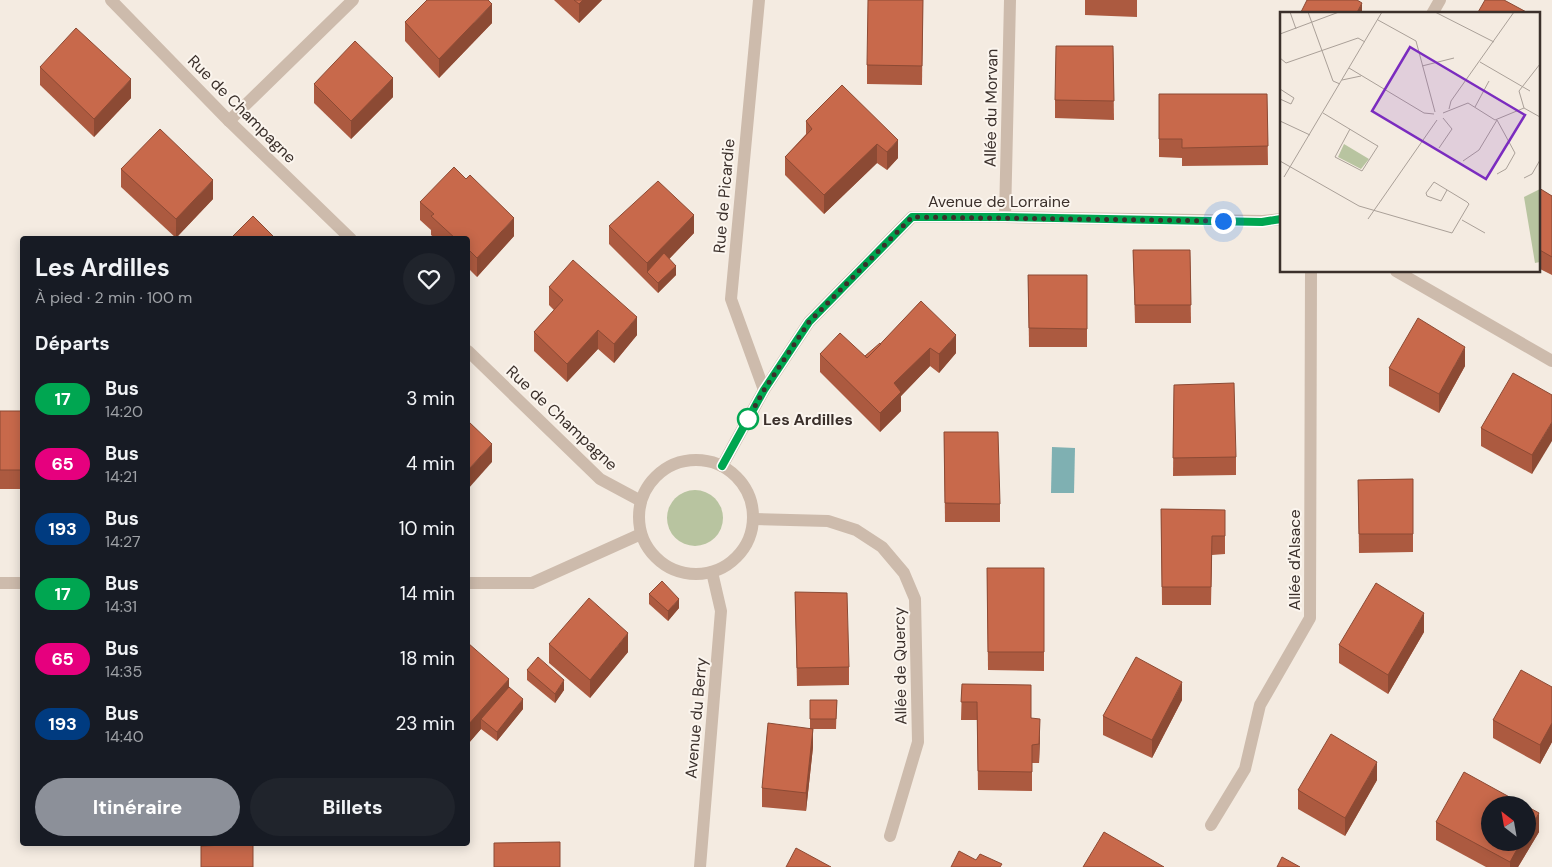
<!DOCTYPE html>
<html lang="fr">
<meta charset="utf-8">
<style>
:root{--surface:#171b24;--page:#20242c;--text:#f1f3f6;--muted:#9ea1a6;--accent:#8c9099}
body{margin:0;font-family:"DM Sans",sans-serif;background:var(--page);color:var(--text);height:100vh;display:flex;flex-direction:column;font-size:19px;white-space:nowrap}
*{box-sizing:border-box;margin:0}
p{font-size:16px;color:var(--muted)}
.icon{flex:none;width:28px;height:28px;fill:none;stroke:currentColor;stroke-width:2;stroke-linecap:round;stroke-linejoin:round}
.map{position:relative;flex:1;overflow:hidden}
.details{position:absolute;left:20px;top:236px;width:450px;height:610px;display:flex;flex-direction:column;background:var(--surface);border-radius:5px;box-shadow:0 2px 12px #0003}
.details>*{flex:none}
.badge{padding:0 10px;border-radius:16px;font-size:18px;line-height:32px}
.needle{width:32px;rotate:329deg}
.fabs{position:absolute;left:1481px;top:796px;display:grid;gap:10px}
.fabs a{display:grid;place-items:center;width:55px;height:55px;border-radius:50%;background:var(--surface);box-shadow:0 2px 12px #0003;font-size:25px}
.you{position:absolute;width:25px;height:25px;margin:-12px;border:4px solid #fff;border-radius:50%;background:#1a73e8;box-shadow:0 0 0 8px #1a73e833}
.map>.badge{position:absolute;translate:-50% -50%;box-shadow:0 0 0 2px #fff}
h2{padding:0 15px;font-size:19px;line-height:45px}
.round{display:grid;place-items:center;flex:none;width:52px;height:52px;border-radius:26px;background:var(--page)}
.summary{display:flex;align-items:center;justify-content:space-between;height:85px;padding:0 15px}
h1{font-size:24px;font-weight:700;line-height:38px}
.cta{display:flex;gap:10px;margin-top:auto;padding:10px 15px}
.cta a{flex:1;height:58px;border-radius:30px;background:var(--accent);color:#fff;font-size:20px;font-weight:700;line-height:58px;text-align:center}
.cta a+a{background:var(--page);color:var(--text)}
ul{padding:0;list-style:none}
li{display:flex;align-items:center;gap:15px;height:65px;padding:0 15px}
li div{flex:1}
li b{display:block;font-size:19px}
li em{font-style:normal}
li .badge{min-width:55px;font-weight:700;text-align:center}
.map>svg:first-child{display:block}
.green{fill:#b8c4a0}
.water{fill:#7fb0b2}
.lines{fill:none;stroke-linecap:round;stroke-linejoin:round}
.minor{stroke:#cdbbac;stroke-width:12}
.wall{fill:#ac5a40}
.shaded-wall{fill:#8c4a34}
.building{fill:#c8694b;stroke:#8c4a34}
.line-casing{stroke:#fff;stroke-width:11}
.line{stroke:#00a651;stroke-width:8}
.walk{stroke:#3b302b;stroke-width:5;stroke-dasharray:0 9}
.stop-dot{fill:#fff;stroke:#00a651;stroke-width:2.5}
.labels{text-anchor:middle;dominant-baseline:central;stroke-width:4;stroke-linejoin:round;paint-order:stroke}
.street-label{font-size:16px;fill:#3b302b;stroke:#fbf5ee}
.stop-label{font-size:16px;font-weight:bold;fill:#3b302b;stroke:#fbf5ee;text-anchor:start}
.inset-road{fill:none;stroke:#aaa098;stroke-width:1}
.view{fill:#7b2cbf;fill-opacity:0.15;stroke:#7b2cbf;stroke-width:2.5}
.inset-edge{fill:none;stroke:#3b302b;stroke-width:2.5}
</style>
<div class="map">
<svg width="1552" height="867" viewBox="0 0 1552 867">
<rect width="100%" height="100%" fill="#f4ebe1"/>
<circle class="green" cx="695" cy="518" r="28"/>
<path class="water" d="M1052,447L1075,448L1074,493H1051Z"/>
<g class="lines">
<g class="minor">
<path d="M111,0L229,121L351,239"/>
<path d="M759,0L731,299L764,390"/>
<path d="M1432,14L1440,0"/>
<path d="M229,121L353,0"/>
<path d="M1005,217L1010,0"/>
<path d="M1396,271L1552,361"/>
<path d="M468,351L600,479L641,501"/>
<circle cx="696" cy="517" r="57"/>
<path d="M722,466L764,390L809,322L912,217H1005L1263,221L1281,219"/>
<path d="M753,519L828,521L856,530L882,547L904,573L915,599L918,742L890,836"/>
<path d="M0,583H22"/>
<path d="M468,583H532L641,534"/>
<path d="M1211,825L1245,769L1260,705L1310,618L1311,271"/>
<path d="M700,867L721,611L712,572"/>
</g>
</g>
<g class="wall">
<path d="M554,0H602L579,23Z"/>
<path d="M923,0L922,85L867,84V65Z"/>
<path d="M1085,0H1137V17L1085,15Z"/>
<path d="M405,22L492,23L439,78L405,41Z"/>
<path d="M1113,46L1114,120L1055,118V100Z"/>
<path d="M40,67L131,98L94,137L40,85Z"/>
<path d="M314,84L393,97L351,139L314,103Z"/>
<path d="M842,85L898,158L887,170L877,163L824,214L785,175V157L806,134V121Z"/>
<path d="M1159,94H1267L1268,165L1182,166V158L1159,157Z"/>
<path d="M121,169L213,199L176,238L121,187Z"/>
<path d="M1538,189L1552,196V275L1538,268Z"/>
<path d="M420,202L514,236L477,277L468,268V239H436L431,235V230L420,220Z"/>
<path d="M609,226L694,233L669,259L676,275L658,293L609,244Z"/>
<path d="M1133,250H1190L1191,323H1135Z"/>
<path d="M1028,275H1087V347H1029Z"/>
<path d="M549,287L637,335L614,363L598,349L567,382L534,351V332L554,310L549,305Z"/>
<path d="M921,301L956,353L939,373L930,366L901,396V411L880,432L820,372V354L865,356L881,344Z"/>
<path d="M1465,366L1439,413L1389,386V368Z"/>
<path d="M1174,385L1236,457V475L1173,476Z"/>
<path d="M1552,395L1532,474L1481,446V428Z"/>
<rect x="0" y="411" width="22" height="78"/>
<path d="M944,432L1000,504V522H945Z"/>
<path d="M1413,479V552L1359,553L1358,480Z"/>
<path d="M1161,509L1225,510V554L1212,555L1211,605H1162Z"/>
<path d="M987,568H1044V671L988,670Z"/>
<path d="M795,592L849,667V685L797,686Z"/>
<path d="M649,594L679,608L668,621L649,604Z"/>
<path d="M1424,632L1388,694L1339,663V645Z"/>
<path d="M468,643L509,687L523,709L497,741L481,729L468,744Z"/>
<path d="M549,644L628,652L590,698L549,663Z"/>
<path d="M527,670L564,690L555,703L527,680Z"/>
<path d="M962,684L1031,718L1040,737L1039,763H1032V791L978,790L977,720H961Z"/>
<path d="M1552,687V742L1540,764L1493,738V720Z"/>
<path d="M810,700H837L836,729H813V747L806,811L762,807V788L810,728Z"/>
<path d="M1182,700L1152,758L1103,735V716Z"/>
<path d="M1377,780L1345,836L1298,809V790Z"/>
<path d="M1436,822L1539,832L1518,867H1486L1436,840Z"/>
</g>
<g class="shaded-wall">
<path d="M583,0H602L579,23V4Z"/>
<path d="M1362,3V14H1356Z"/>
<path d="M492,4V23L439,78V59Z"/>
<path d="M393,78V97L351,139V121Z"/>
<path d="M131,79V98L94,137V119Z"/>
<path d="M898,140V158L887,170V152Z"/>
<path d="M877,144V163L824,214V195Z"/>
<path d="M213,180V199L176,238V219Z"/>
<path d="M694,215V233L652,277L647,272V263Z"/>
<path d="M514,218V236L477,277V258Z"/>
<path d="M676,266V275L658,293V283Z"/>
<path d="M637,317V335L614,363V344Z"/>
<path d="M598,330V349L567,382V364Z"/>
<path d="M956,335V353L939,373V354Z"/>
<path d="M1465,347V366L1439,413V394Z"/>
<path d="M930,348V366L901,396V411L880,432V413L894,383Z"/>
<path d="M1552,422V441L1532,474V455Z"/>
<path d="M492,444V462L468,489V470Z"/>
<path d="M679,599V608L668,621V611Z"/>
<path d="M1424,613V632L1388,694V675Z"/>
<path d="M628,633V652L590,698V680Z"/>
<path d="M509,679V697L481,719V729L468,744V725Z"/>
<path d="M564,680V690L555,703V694Z"/>
<path d="M1182,682V700L1152,758V740Z"/>
<path d="M523,699V709L497,741V732Z"/>
<path d="M1040,719V737L1039,763V744Z"/>
<path d="M1552,723V742L1540,764V745Z"/>
<path d="M813,729V747L806,811V793Z"/>
<path d="M1377,762V780L1345,836V818Z"/>
<path d="M1539,813V832L1518,867H1510V862L1521,842H1528V832Z"/>
</g>
<g class="building">
<path d="M427,0H488L492,4L439,59L405,22Z"/>
<path d="M574,0H583L579,4Z"/>
<path d="M868,0H923L922,66L867,65Z"/>
<path d="M1307,0H1357L1362,3L1356,14H1300Z"/>
<path d="M1485,0H1504L1530,14H1477Z"/>
<path d="M76,28L131,79L94,119L40,67Z"/>
<path d="M355,41L393,78L351,121L314,84Z"/>
<path d="M1056,46H1113L1114,101L1055,100Z"/>
<path d="M842,85L898,140L887,152L877,144L824,195L785,157L812,129L806,121Z"/>
<path d="M1159,94H1267L1268,146L1182,148V139H1159Z"/>
<path d="M160,129L213,180L176,219L121,169Z"/>
<path d="M454,167L466,179L470,175L514,218L477,258L468,249V239H456L431,216L434,214L420,202Z"/>
<path d="M658,181L694,215L647,263L609,226Z"/>
<path d="M1539,188L1552,196V257L1538,249Z"/>
<path d="M253,216L276,239H230Z"/>
<path d="M1133,250H1190L1191,305H1135Z"/>
<path d="M664,253L676,266L658,283L647,272Z"/>
<path d="M573,260L637,317L614,344L598,330L567,364L534,332L563,300L549,287Z"/>
<path d="M1028,275H1087V329L1029,328Z"/>
<path d="M921,301L956,335L939,354L930,348L894,383L901,392L880,413L820,354L840,333L867,358Z"/>
<path d="M1418,318L1465,347L1439,394L1389,368Z"/>
<path d="M880,343L881,344L867,358L865,356Z"/>
<path d="M1513,373L1552,395V422L1532,455L1481,428Z"/>
<path d="M1234,383L1236,457L1173,458L1174,385Z"/>
<rect x="0" y="411" width="22" height="59"/>
<path d="M468,421L492,444L468,470Z"/>
<path d="M944,432H998L1000,504L945,503Z"/>
<path d="M1413,479V534H1359L1358,480Z"/>
<path d="M1161,509L1225,510V536H1212L1211,587H1162Z"/>
<path d="M987,568H1044V652H988Z"/>
<path d="M662,581L679,599L668,611L649,594Z"/>
<path d="M1376,583L1424,613L1388,675L1339,645Z"/>
<path d="M795,592L847,593L849,667L797,668Z"/>
<path d="M589,598L628,633L590,680L549,644Z"/>
<path d="M468,643L509,679L468,725Z"/>
<path d="M538,657L564,680L555,694L527,670Z"/>
<path d="M1136,657L1182,682L1152,740L1103,716Z"/>
<path d="M1521,670L1552,687V723L1540,745L1493,720Z"/>
<path d="M962,684L1031,685V718L1040,719L1039,744L1032,745V772L978,771L977,702H961Z"/>
<path d="M509,687L523,699L497,732L481,719Z"/>
<path d="M810,700H837L836,719H810Z"/>
<path d="M768,723L813,729L806,793L762,788Z"/>
<path d="M1331,734L1377,762L1345,818L1298,790Z"/>
<path d="M1464,772L1524,805H1490V842H1521L1510,862L1436,822Z"/>
<path d="M1528,807L1539,813L1528,832Z"/>
<path d="M1104,832L1164,867H1083Z"/>
<path d="M560,842V867H494V843Z"/>
<path d="M253,844V867H201V846Z"/>
<path d="M796,848L831,867H786Z"/>
<path d="M959,851L976,860L980,854L1002,864L1000,867H951Z"/>
<path d="M1282,857L1300,867H1277Z"/>
</g>
<g class="lines">
<g class="line-casing">
<path id="line" d="M722,466L764,390L809,322L912,217H1005L1262,222L1281,219"/>
</g>
<use href="#line" class="line"/>
<path class="walk" d="M748,419L745,424L764,390L809,322L912,217L1223,221"/>
</g>
<circle class="stop-dot" cx="748" cy="419" r="10"/>
<g class="labels">
<g class="street-label">
<text transform="translate(991 108) rotate(-89)">Allée du Morvan</text>
<text transform="translate(242 109) rotate(45)">Rue de Champagne</text>
<text transform="translate(724 196) rotate(-85)">Rue de Picardie</text>
<text x="999" y="201">Avenue de Lorraine</text>
<text transform="translate(562 418) rotate(43)">Rue de Champagne</text>
<text transform="translate(1294 560) rotate(-90)">Allée d'Alsace</text>
<text transform="translate(900 666) rotate(-91)">Allée de Quercy</text>
<text transform="translate(696 718) rotate(-85)">Avenue du Berry</text>
</g>
<g class="stop-label">
<text x="763" y="419">Les Ardilles</text>
</g>
</g>
<g transform="translate(1280 12)">
<rect width="260" height="260" fill="#f4ebe1"/>
<path d="M64,132L89,147L81,157L58,145ZM260,177V250L255,251L244,185Z" fill="#b8c4a0"/>
<path class="inset-road" d="M10,0L16,17M28,0L53,69L60,72M155,0L214,30M98,8L136,29L155,100M0,22L59,0M0,46L6,51L78,26L85,30M200,50L250,79M142,54L174,46M69,56L144,101L154,102M62,68L81,64M0,77L14,86L11,92L0,87M195,95L209,69M244,96L239,79L260,52M169,97L171,89L234,0M43,101L96,133L98,134L82,159L55,145L70,117M163,101L188,91L215,108L244,96L260,105M0,109L30,123M159,136L172,117L163,106M0,149L79,194L172,221L189,192L187,190L154,170L146,181L147,184L161,189L167,178M183,149L199,138L217,108M217,162L226,157L235,141L217,108M4,165L102,0M244,166L252,162L260,148M88,207L157,108M182,208L205,221"/>
<path class="view" d="M130,35L245,103L206,167L92,99Z"/>
<rect width="260" height="260" class="inset-edge"/>
</g>
</svg>
<div class="fabs">
<a><svg class="needle" viewBox="-14 -14 28 28"><path d="M0-13l5 13h-10z" fill="#e53935"/><path d="M0 13l5-13h-10z" fill="#9ea1a6"/></svg></a>
</div>
<div class="you" style="left:1223px;top:221px"></div>
<section class="details">
<div class="summary"><div><h1>Les Ardilles</h1><p>À pied · 2 min · 100 m</p></div><a class="round"><svg class="icon" aria-label="heart" viewBox="0 0 24 24"><path d="M12 20l-8-8c-3-5 5-10 8-4 3-6 11-1 8 4z"/></svg></a></div>
<h2>Départs</h2>
<ul>
<li><span class="badge" style="background:#00a651;color:#fff">17</span><div><b>Bus</b><p>14:20</p></div><em>3 min</em></li>
<li><span class="badge" style="background:#e6007e;color:#fff">65</span><div><b>Bus</b><p>14:21</p></div><em>4 min</em></li>
<li><span class="badge" style="background:#003b80;color:#fff">193</span><div><b>Bus</b><p>14:27</p></div><em>10 min</em></li>
<li><span class="badge" style="background:#00a651;color:#fff">17</span><div><b>Bus</b><p>14:31</p></div><em>14 min</em></li>
<li><span class="badge" style="background:#e6007e;color:#fff">65</span><div><b>Bus</b><p>14:35</p></div><em>18 min</em></li>
<li><span class="badge" style="background:#003b80;color:#fff">193</span><div><b>Bus</b><p>14:40</p></div><em>23 min</em></li>
</ul>
<div class="cta"><a>Itinéraire</a><a>Billets</a></div>
</section>
</div>
